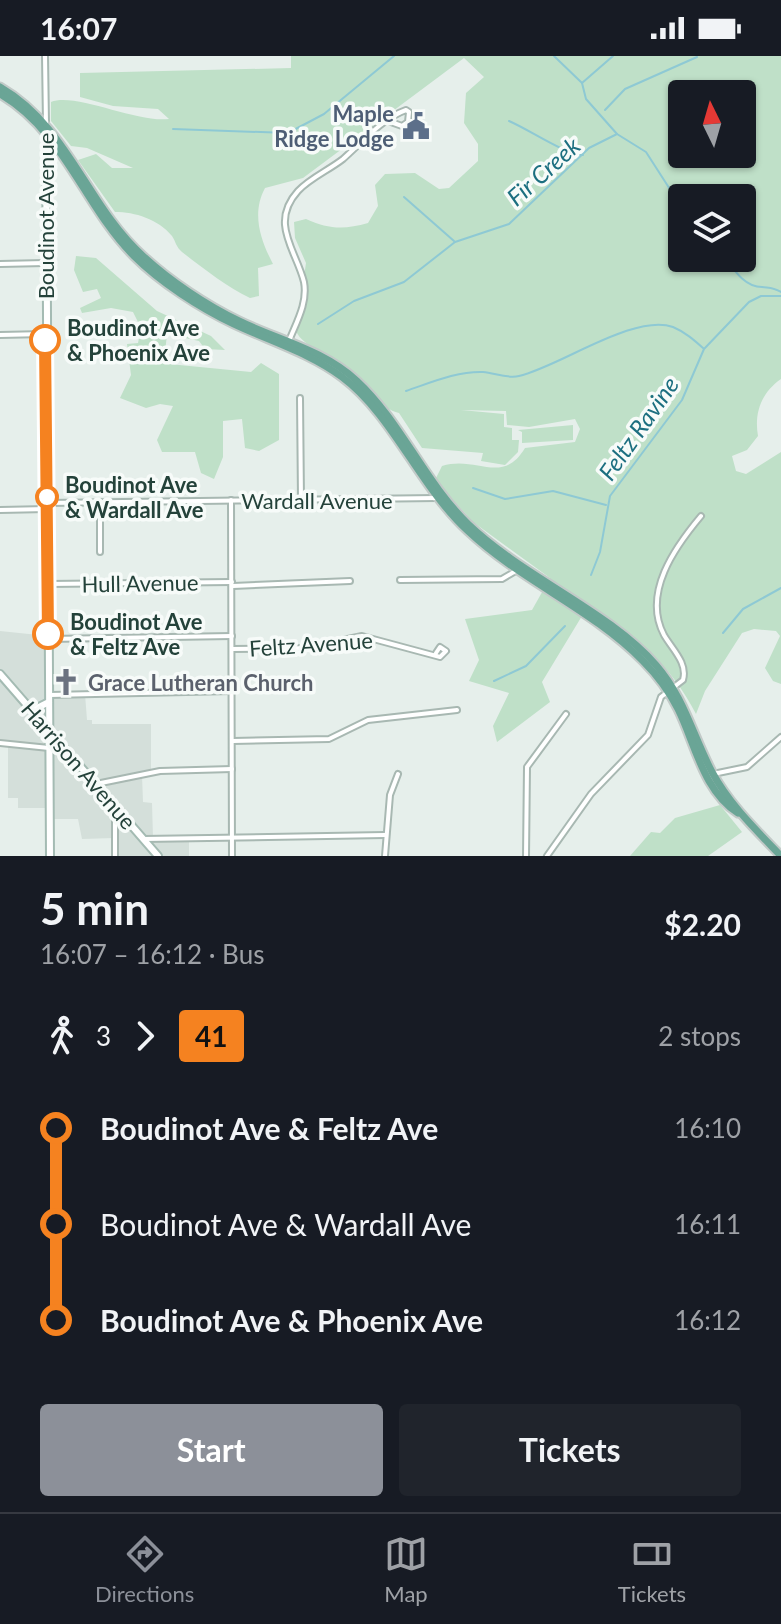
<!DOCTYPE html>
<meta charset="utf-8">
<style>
:root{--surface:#171b24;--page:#20242c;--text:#f1f3f6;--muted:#9ea1a6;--line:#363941;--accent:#8c9099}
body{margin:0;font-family:Lato,sans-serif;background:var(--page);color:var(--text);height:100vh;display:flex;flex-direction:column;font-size:30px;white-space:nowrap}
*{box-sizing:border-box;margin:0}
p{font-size:26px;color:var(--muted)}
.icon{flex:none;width:44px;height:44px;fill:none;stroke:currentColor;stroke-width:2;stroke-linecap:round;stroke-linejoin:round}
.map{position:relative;height:800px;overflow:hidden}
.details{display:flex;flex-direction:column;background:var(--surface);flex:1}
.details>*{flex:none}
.badge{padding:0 16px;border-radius:6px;font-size:28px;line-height:52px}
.needle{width:52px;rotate:355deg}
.tools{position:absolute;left:668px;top:24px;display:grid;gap:16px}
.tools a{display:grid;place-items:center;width:88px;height:88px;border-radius:8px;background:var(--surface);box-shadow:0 2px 6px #0004;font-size:40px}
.map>.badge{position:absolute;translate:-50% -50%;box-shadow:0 0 0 4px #fff}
.legs{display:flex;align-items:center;gap:12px;height:88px;padding:0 40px;font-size:26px}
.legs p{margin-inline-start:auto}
.headline{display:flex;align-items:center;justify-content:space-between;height:136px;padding:0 40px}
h1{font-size:44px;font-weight:700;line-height:60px}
.action{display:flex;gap:16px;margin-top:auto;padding:16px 40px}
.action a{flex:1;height:92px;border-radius:8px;background:var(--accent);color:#fff;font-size:32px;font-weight:700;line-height:92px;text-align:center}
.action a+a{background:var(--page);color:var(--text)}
ul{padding:0 40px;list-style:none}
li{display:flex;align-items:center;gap:28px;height:96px;font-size:30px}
li i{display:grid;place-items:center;width:12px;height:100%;margin:0 10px;background:currentColor}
li i::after{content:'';width:20px;height:20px;margin:-10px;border:6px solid;border-radius:50%;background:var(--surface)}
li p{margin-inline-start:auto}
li:first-child i{background:linear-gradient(#0000 50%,currentColor 0)}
li:last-child i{background:linear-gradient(currentColor 50%,#0000 0)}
.status{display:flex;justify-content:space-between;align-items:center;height:56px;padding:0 40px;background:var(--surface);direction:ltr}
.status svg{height:22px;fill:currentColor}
.tabs{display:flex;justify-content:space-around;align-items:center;height:112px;border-top:2px solid var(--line);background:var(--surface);font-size:22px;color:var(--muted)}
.tabs a{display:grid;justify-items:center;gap:4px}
.tabs .on{color:var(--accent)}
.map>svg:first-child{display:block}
.built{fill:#d4dfda}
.green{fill:#bfe0c8;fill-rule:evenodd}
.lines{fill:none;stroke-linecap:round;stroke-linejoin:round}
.stream{stroke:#8ec9d4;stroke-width:2}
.street-casing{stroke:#a8b8b2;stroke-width:8}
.secondary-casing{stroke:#a4bbb3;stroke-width:10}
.primary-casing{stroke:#c2cac8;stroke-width:11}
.street{stroke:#fff;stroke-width:4}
.secondary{stroke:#fff;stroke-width:6}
.primary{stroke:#6aa596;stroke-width:7}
.line-1-casing{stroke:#fff;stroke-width:18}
.line-1{stroke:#f58220;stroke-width:12}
.stop-1-dot{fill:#fff;stroke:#f58220;stroke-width:4}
.labels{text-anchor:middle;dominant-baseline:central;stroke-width:7;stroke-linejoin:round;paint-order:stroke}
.service-label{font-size:22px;font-weight:bold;fill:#4e5e75;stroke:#f7fbf9;text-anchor:end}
.street-label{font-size:22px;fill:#24423a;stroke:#f7fbf9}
.stop-label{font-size:22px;font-weight:bold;fill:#24423a;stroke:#f7fbf9;text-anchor:start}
.worship-label{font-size:22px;font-weight:bold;fill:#5b616d;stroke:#f7fbf9;text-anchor:start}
.water-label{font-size:24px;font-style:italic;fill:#1c6f80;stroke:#f7fbf9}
</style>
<div class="status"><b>16:07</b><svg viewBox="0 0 49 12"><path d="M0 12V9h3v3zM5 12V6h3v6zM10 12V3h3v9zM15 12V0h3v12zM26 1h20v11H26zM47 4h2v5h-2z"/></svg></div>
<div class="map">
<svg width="781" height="800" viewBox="0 0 781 800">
<rect width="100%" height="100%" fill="#e6efeb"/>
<path class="built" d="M0,575L48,580L49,638H85L87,664H92V668H151V716L142,719L143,746L152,747L153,782L189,781V800H115L114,782L82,783L78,763H50L49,752H18V742H8V689L0,688Z"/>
<g class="green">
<path d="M291,0H781V323C761,337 754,357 758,380L747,394L732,400L736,415L746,418L781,396V628L773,625L765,612L780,580L776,575L754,573L742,577L705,635L696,658C671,609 635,579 588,550L542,626L550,646L497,686L493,670L509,637L469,625L479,604L465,563L532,554L550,522L473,466L435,424L442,410C477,399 502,430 525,392L575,386L580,373L575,363L529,371L507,369L506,355L461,354L504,358V371L512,372V384H519L518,396L505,409L481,405L483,397L422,392L399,357C381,354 363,323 348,311C333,299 303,292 296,275L306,207L295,182L294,166L306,163C328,173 344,174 368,167L378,150L375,129L385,118L415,117L439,133L449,132L478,105V88L464,67L466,37L484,21L464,2L303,122L265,132C251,158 261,185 273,208L258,212L259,240L250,242C227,231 204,213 182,196C176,191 176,186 172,180C158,163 135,156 115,156L78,104L96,98L112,112H133L87,92L71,90L51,65V46C75,36 136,67 169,63L158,53L113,50L80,41V17L291,12ZM682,38H742V98H682ZM682,142H742V202H682Z"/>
<path d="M76,200L96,202L157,255L211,280L225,294L205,293L199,285L167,278L165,297L169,308L251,316L261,307L279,318V384L259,395L245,392L242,363L223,365V401L214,423L201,417L195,396H162L157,384L173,350L160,348L146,352L120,342L131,319L127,288L138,287L141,272L133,256L111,252L82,257L80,252L101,242L97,233L83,236L74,214Z"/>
<path d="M573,369V384L522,387V376L518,374Z"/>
<path d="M720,749L742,776L708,800H630L651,776L660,777L675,762Z"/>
</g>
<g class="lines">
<g class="stream">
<path d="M554,0L582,27L586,43L617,78"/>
<path d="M582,27L613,0"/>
<path d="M605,54L625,33L697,1"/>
<path d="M509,65C530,74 564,98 583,99"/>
<path d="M173,73L288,77L324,58L394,0"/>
<path d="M404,141L454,185"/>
<path d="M725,202C734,214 745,231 762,231C770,232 773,231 781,236"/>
<path d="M318,268L354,245L404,226L455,186L509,168L589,92L617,78L646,96L682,152"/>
<path d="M406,335C430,327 457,315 483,316C495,317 507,323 519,320C559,311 634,257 673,271C685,276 694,284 703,292"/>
<path d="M473,432L505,443L553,435L606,449"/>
<path d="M591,519L600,496L610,440L682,344L704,293L749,246L761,240H781"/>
<path d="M723,577L743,553L781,532"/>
<path d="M494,625L526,610L565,570"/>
</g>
<g class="street-casing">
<g id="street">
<path d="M45,0L46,67"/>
<path d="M0,208L45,207"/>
<path d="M0,279L45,278"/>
<path d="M289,285C296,267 308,247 304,226C296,194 269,167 298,135C310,122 329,114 343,103C361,87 383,62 406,54L409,56L408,66L402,70L388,65"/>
<path d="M300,342L301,444"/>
<path d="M231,444L232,800"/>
<path d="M100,446V496"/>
<path d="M47,447L437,442"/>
<path d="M0,454L47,453"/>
<path d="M400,524L502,523L519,513"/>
<path d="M48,528L232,526"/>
<path d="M233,530L350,525"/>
<path d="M48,583L232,580"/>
<path d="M232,593L305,592L362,580L440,601L446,595L440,591L436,597"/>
<path d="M50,639L232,635"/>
<path d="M233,685L329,683L368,664L457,654"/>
<path d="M0,687L49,692"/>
<path d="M713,718L747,711L781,681"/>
<path d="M96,728L160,715L232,713"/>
<path d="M115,750V800"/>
<path d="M144,783L385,779"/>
<path d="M385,800L390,739L398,718"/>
<path d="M526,800L527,711L566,658"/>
<path d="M547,800L591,738L648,679L661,641L683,624C688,607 672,593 664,579C642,537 675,491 701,460"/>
</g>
</g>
<g class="secondary-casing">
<g id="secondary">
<path d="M46,79L50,800"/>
<path d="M0,618L158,800"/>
<path d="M27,650L37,652L49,646"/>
</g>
</g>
<g class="primary-casing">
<g id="primary">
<path d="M0,31C69,71 87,150 143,200C170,225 206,249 239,265C278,284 324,294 357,325C401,366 424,425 468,468C523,521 609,555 656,609C684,641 693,680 712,716C729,748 756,774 781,800"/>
<path d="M0,38C64,75 84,150 134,200C160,226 200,252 234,268C270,285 310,297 342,321C393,359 419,430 468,475C521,525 592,553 643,605C657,619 669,635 678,653C695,687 703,735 738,757"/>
</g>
</g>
<use href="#street" class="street"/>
<use href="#secondary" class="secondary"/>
<use href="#primary" class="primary"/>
</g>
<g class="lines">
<g class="line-1-casing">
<path id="line-1" d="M45,284L48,578"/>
</g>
<use href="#line-1" class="line-1"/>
</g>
<defs>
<g id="civic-bare" transform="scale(2.16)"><path d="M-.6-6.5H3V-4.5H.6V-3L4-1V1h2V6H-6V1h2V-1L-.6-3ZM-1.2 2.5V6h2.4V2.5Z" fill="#5c6f8a" stroke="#f7fbf9" stroke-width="2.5" paint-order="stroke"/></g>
<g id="church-bare" transform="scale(2.16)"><path d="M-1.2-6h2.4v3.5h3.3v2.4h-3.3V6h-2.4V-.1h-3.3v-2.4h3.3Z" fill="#6b7280" stroke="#f7fbf9" stroke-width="2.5" paint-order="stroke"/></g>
</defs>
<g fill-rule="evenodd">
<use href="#civic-bare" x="416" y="70"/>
<use href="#church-bare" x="66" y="626"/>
</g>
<g class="stop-1-dot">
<circle cx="45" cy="284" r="14"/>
<circle cx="47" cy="441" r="10"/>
<circle cx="48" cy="578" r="14"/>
</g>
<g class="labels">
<g class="service-label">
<text x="394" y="57">Maple<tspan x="394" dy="25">Ridge Lodge</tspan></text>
</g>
<g class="street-label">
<text transform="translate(45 160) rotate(-90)">Boudinot Avenue</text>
<text x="317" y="444">Wardall Avenue</text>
<text transform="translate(140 527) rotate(-1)">Hull Avenue</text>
<text transform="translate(311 588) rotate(-4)">Feltz Avenue</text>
<text transform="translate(79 709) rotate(49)">Harrison Avenue</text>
</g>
<g class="stop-label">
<text x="67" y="271">Boudinot Ave<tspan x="67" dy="25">&amp; Phoenix Ave</tspan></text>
<text x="65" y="428">Boudinot Ave<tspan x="65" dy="25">&amp; Wardall Ave</tspan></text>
<text x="70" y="565">Boudinot Ave<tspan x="70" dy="25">&amp; Feltz Ave</tspan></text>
</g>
<g class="worship-label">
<text x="88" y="626">Grace Lutheran Church</text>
</g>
<g class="water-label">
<text transform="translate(543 115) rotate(-42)">Fir Creek</text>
<text transform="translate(638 372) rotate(-55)">Feltz Ravine</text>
</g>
</g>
</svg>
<div class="tools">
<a><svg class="needle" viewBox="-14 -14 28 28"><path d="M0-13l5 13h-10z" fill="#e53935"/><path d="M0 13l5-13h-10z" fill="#9ea1a6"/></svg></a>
<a><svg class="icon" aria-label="layers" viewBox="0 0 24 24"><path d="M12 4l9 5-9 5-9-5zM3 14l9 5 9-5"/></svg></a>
</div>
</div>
<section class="details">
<div class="headline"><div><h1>5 min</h1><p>16:07 – 16:12 · Bus</p></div><b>$2.20</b></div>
<div class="legs"><svg class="icon" aria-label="walk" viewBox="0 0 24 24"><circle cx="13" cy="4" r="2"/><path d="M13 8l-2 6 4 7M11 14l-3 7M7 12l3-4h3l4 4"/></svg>3<svg class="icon" aria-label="forward" viewBox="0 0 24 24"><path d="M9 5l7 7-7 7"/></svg><b class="badge" style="background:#f58220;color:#111">41</b><p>2 stops</p></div>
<ul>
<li><i style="color:#f58220"></i><b>Boudinot Ave &amp; Feltz Ave</b><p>16:10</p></li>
<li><i style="color:#f58220"></i><span>Boudinot Ave &amp; Wardall Ave</span><p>16:11</p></li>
<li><i style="color:#f58220"></i><b>Boudinot Ave &amp; Phoenix Ave</b><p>16:12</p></li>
</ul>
<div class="action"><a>Start</a><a>Tickets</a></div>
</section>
<nav class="tabs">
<a class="on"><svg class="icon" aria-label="directions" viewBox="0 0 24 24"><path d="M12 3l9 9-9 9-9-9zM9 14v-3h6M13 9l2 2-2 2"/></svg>Directions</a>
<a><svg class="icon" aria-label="map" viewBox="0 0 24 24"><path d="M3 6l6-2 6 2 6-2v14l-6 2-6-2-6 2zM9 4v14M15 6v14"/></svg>Map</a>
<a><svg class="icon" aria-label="tickets" viewBox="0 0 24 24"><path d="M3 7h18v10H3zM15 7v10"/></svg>Tickets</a>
</nav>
